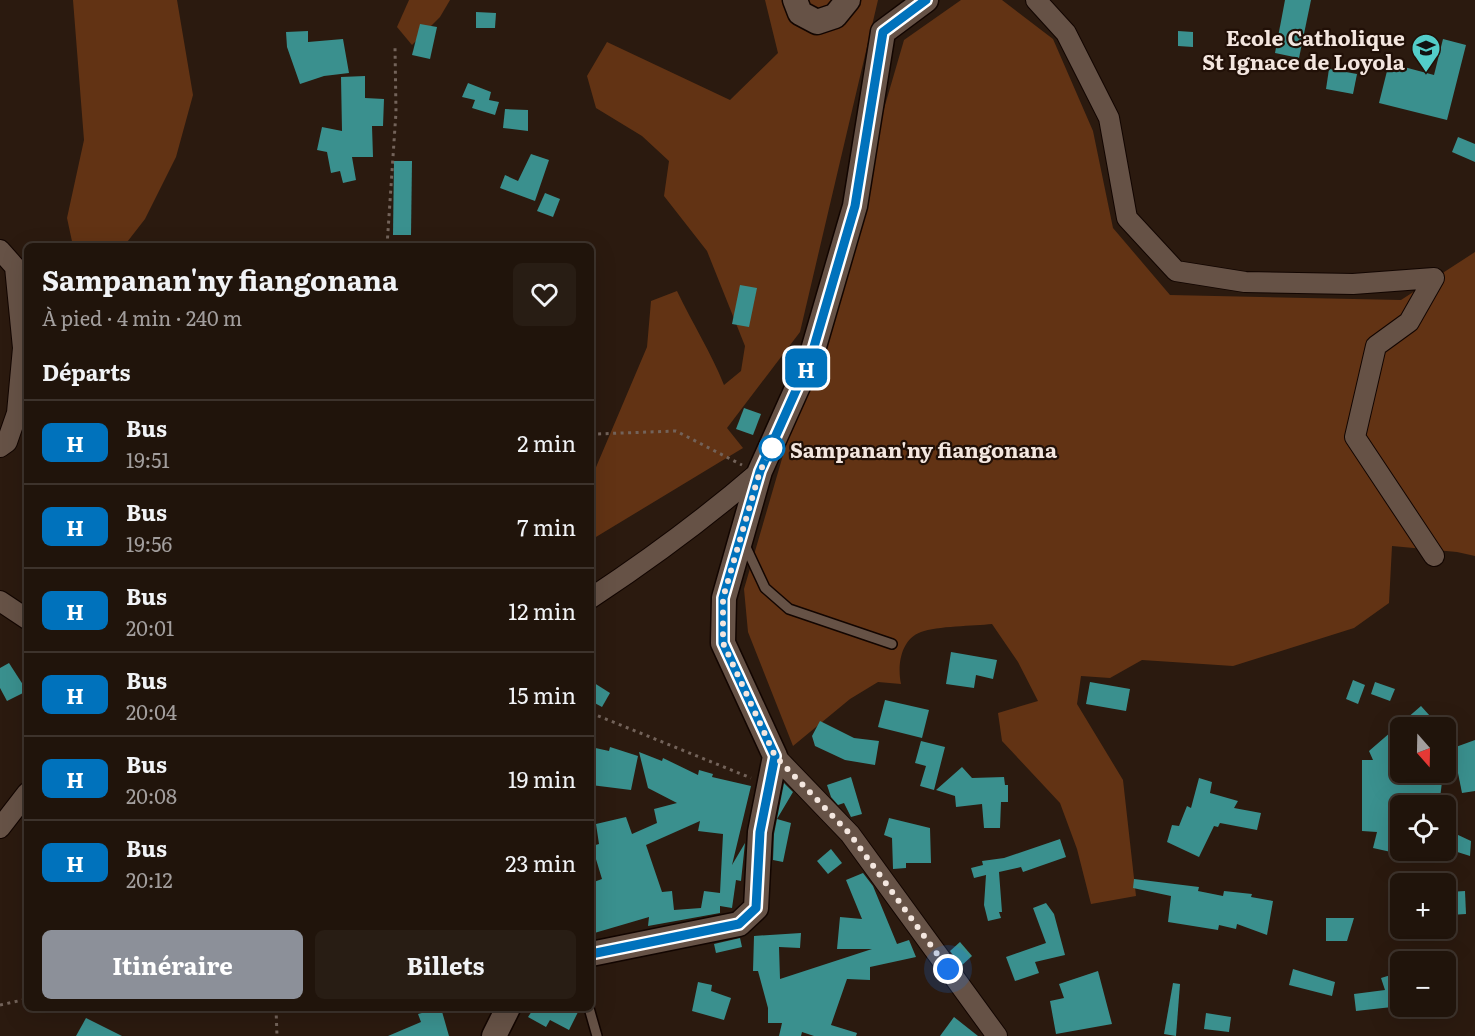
<!DOCTYPE html>
<html lang="fr">
<meta charset="utf-8">
<style>
:root{--surface:#20140b;--page:#281d14;--text:#f1f3f6;--muted:#a29e9d;--line:#3d332c;--accent:#8c9099}
body{margin:0;font-family:Literata,serif;background:var(--page);color:var(--text);height:100vh;display:flex;flex-direction:column;font-size:22px;white-space:nowrap}
*{box-sizing:border-box;margin:0}
p{font-size:20px;color:var(--muted)}
.icon{flex:none;width:33px;height:33px;fill:none;stroke:currentColor;stroke-width:2;stroke-linecap:round;stroke-linejoin:round}
.map{position:relative;flex:1;overflow:hidden}
.details{position:absolute;left:24px;top:243px;width:570px;height:768px;display:flex;flex-direction:column;background:var(--surface);border-radius:9px;box-shadow:0 6px 24px #0002,0 0 0 2px var(--line)}
.details>*{flex:none}
.badge{padding:0 12px;border-radius:9px;font-size:21px;line-height:39px}
.needle{width:39px;rotate:160deg}
.controls{position:absolute;left:1390px;top:717px;display:grid;gap:12px}
.controls a{display:grid;place-items:center;width:66px;height:66px;border-radius:9px;background:var(--surface);box-shadow:0 6px 24px #0002,0 0 0 2px var(--line);font-size:30px}
.you{position:absolute;width:30px;height:30px;margin:-15px;border:4px solid #fff;border-radius:50%;background:#1a73e8;box-shadow:0 0 0 9px #1a73e833}
.map>.badge{position:absolute;translate:-50% -50%;box-shadow:0 0 0 3px #fff}
h2{padding:0 18px;font-size:22px;line-height:54px}
.round{display:grid;place-items:center;flex:none;width:63px;height:63px;border-radius:9px;background:var(--page)}
.summary{display:flex;align-items:center;justify-content:space-between;height:102px;padding:0 18px}
h1{font-size:28px;font-weight:700;line-height:45px}
.button{display:flex;gap:12px;margin-top:auto;padding:12px 18px}
.button a{flex:1;height:69px;border-radius:9px;background:var(--accent);color:#fff;font-size:24px;font-weight:700;line-height:69px;text-align:center}
.button a+a{background:var(--page);color:var(--text)}
ul{padding:0;list-style:none}
li{display:flex;align-items:center;gap:18px;height:84px;padding:0 18px;border-top:2px solid var(--line)}
li div{flex:1}
li b{display:block;font-size:22px}
li em{font-style:normal}
li .badge{min-width:66px;font-weight:700;text-align:center}
.map>svg:first-child{display:block}
.green{fill:#623314}
.building{fill:#3a908e;fill-rule:evenodd}
.lines{fill:none;stroke-linecap:round;stroke-linejoin:round}
.service-casing{stroke:#120500;stroke-width:12}
.minor-casing{stroke:#120500;stroke-width:22}
.tertiary-casing{stroke:#120500;stroke-width:27}
.path{stroke:#73635a;stroke-width:3;stroke-dasharray:3 4.5;stroke-linecap:butt}
.service{stroke:#665246;stroke-width:9}
.minor{stroke:#665246;stroke-width:20}
.tertiary{stroke:#665246;stroke-width:24}
.line-casing{stroke:#fff;stroke-width:14}
.line{stroke:#0072bc;stroke-width:9}
.walk{stroke:#f3e6df;stroke-width:6;stroke-dasharray:0 10.8}
.stop-dot{fill:#fff;stroke:#0072bc;stroke-width:3}
.labels{text-anchor:middle;dominant-baseline:central;stroke-width:4.5;stroke-linejoin:round;paint-order:stroke}
.poi-label{font-size:21px;font-weight:bold;fill:#f3e6df;stroke:#211007;text-anchor:end}
.stop-label{font-size:21px;font-weight:bold;fill:#f3e6df;stroke:#211007;text-anchor:start}
</style>
<div class="map">
<svg width="1475" height="1036" viewBox="0 0 1475 1036">
<rect width="100%" height="100%" fill="#2b1a0f"/>
<g class="green">
<path d="M73,0H177L193,95L176,157L145,219L124,246H73L67,218L84,140Z"/>
<path d="M409,0H450L440,17L412,45L397,27Z"/>
<path d="M765,0H878L800,332L727,428L743,448L591,540V479L647,347L651,301L677,291C692,323 711,352 724,385L741,371L745,346L707,251L664,196L669,161L642,136L596,108L587,76L607,42L730,100L778,53Z"/>
<path d="M961,0H1002L1053,39L1093,131L1113,228L1170,295L1401,300L1475,252V556L1457,552L1392,546L1389,603L1354,628L1233,666L1142,660L1110,678L1081,676L1077,704L1123,780L1136,896L1091,904L1077,849L1060,803L1002,741L998,713L1038,701L1018,662L992,624C974,626 937,626 921,632C901,639 897,665 901,684L878,682L850,699L793,746L748,632L744,589L904,40Z"/>
</g>
<g class="building">
<path d="M1285,0H1311L1299,58L1275,53Z"/>
<path d="M476,12L496,13L495,28H476Z"/>
<path d="M420,24L437,27L430,59L412,55Z"/>
<path d="M308,31V42L343,39L349,73L324,76L300,84L287,47L286,32Z"/>
<path d="M1178,31L1193,32V47L1178,46Z"/>
<path d="M1443,39L1466,45L1447,120L1379,103L1389,63L1434,75Z"/>
<path d="M1329,69L1357,74L1353,94L1326,89Z"/>
<path d="M365,76V98L384,99L383,126H372L373,157H352L356,180L343,183L340,171L331,173L327,152L317,150L322,127L342,131L341,77Z"/>
<path d="M468,83L491,92L489,100L499,102L495,115L472,108L475,100L462,97Z"/>
<path d="M505,109L528,110V131L503,128Z"/>
<path d="M1458,137L1475,144V162L1452,152Z"/>
<path d="M531,154L549,160L535,201L500,188L505,175L518,181Z"/>
<path d="M394,161H412L411,235H393Z"/>
<path d="M545,193L560,199L553,217L537,211Z"/>
<path d="M740,285L757,288L749,327L732,324Z"/>
<path d="M744,408L761,414L753,435L736,429Z"/>
<path d="M951,652L997,660L993,679L976,675L974,688L946,684Z"/>
<path d="M9,663L27,691L7,701L0,688V668Z"/>
<path d="M1353,680L1365,685L1358,704L1346,699Z"/>
<path d="M591,681L610,693L602,707L591,701Z"/>
<path d="M1090,682L1130,689L1126,711L1086,704Z"/>
<path d="M1375,682L1395,689L1390,701L1371,694Z"/>
<path d="M885,700L929,710L922,738L878,727Z"/>
<path d="M1421,706L1430,716L1417,728H1401V742L1391,750L1401,748V772H1411L1413,779L1442,782L1439,806H1401V836L1395,835L1391,852L1373,848L1377,832L1362,831V760H1373L1369,751Z"/>
<path d="M820,721L854,738L879,741L875,765L845,760L815,746L812,736Z"/>
<path d="M1475,740V791L1462,793L1453,748Z"/>
<path d="M921,741L945,747L934,790L920,786L926,766L915,763Z"/>
<path d="M591,747L609,751L610,747L638,756L631,790L591,785Z"/>
<path d="M639,752L662,761L663,758L698,775L699,770L713,774L712,777L751,786L732,865L745,843L741,881L736,880L732,908L720,906V913L648,926L649,917L591,934V883L602,879L592,846L599,844L596,824L626,817L632,834L657,823L654,809L677,803L648,788ZM700,821L698,831L723,834L720,893L704,891L701,908L674,910L672,891L662,892L646,845Z"/>
<path d="M962,767L972,778L1004,777L1005,785H1008V802H1001L1000,828H984L982,804L956,807L955,796L936,790Z"/>
<path d="M851,777L862,814L851,817L844,803L838,805L831,797L827,785Z"/>
<path d="M1199,778L1212,782L1210,793L1238,801L1234,808L1261,813L1257,830L1220,823L1218,827L1214,826L1199,857L1167,842L1172,825L1179,826L1187,806L1191,808Z"/>
<path d="M784,783L793,792L777,819L791,823L783,862L773,860L774,834Z"/>
<path d="M889,818L930,828L931,863H906V868L893,869L892,838L884,835Z"/>
<path d="M1456,834L1471,841L1470,856L1448,849Z"/>
<path d="M1060,839L1066,857L1023,872L1021,867L999,872L1002,912H999L1001,918L988,921L984,905L986,875L974,878L971,868L983,865L982,861L1004,858Z"/>
<path d="M831,849L842,863L828,874L817,861Z"/>
<path d="M863,873L873,886L897,944L909,940L916,957L870,967V980L847,979L831,1025L857,1033L856,1036H814L802,1032L801,1036H779L782,1023H768V1008L758,971H753L754,936L801,933L800,948L779,947L780,979L872,949H837L840,917L862,919L846,880Z"/>
<path d="M1134,879L1199,887L1198,891L1223,896L1224,891L1252,894L1251,897L1273,901L1267,935L1237,924L1236,929L1219,925L1218,930L1168,922L1171,896L1133,888Z"/>
<path d="M1465,891L1466,914L1450,915L1449,892Z"/>
<path d="M1046,903L1054,914L1065,955L1035,962L1039,973L1015,981L1006,957L1046,943L1033,908Z"/>
<path d="M1326,918H1354L1347,941H1326Z"/>
<path d="M740,938L742,947L716,953L714,944Z"/>
<path d="M960,942L972,956L961,966L950,951Z"/>
<path d="M1293,969L1335,982L1332,996L1289,985Z"/>
<path d="M1098,971L1112,1024L1056,1034L1050,1001L1064,998L1059,984Z"/>
<path d="M1394,974L1396,982L1401,980V1006L1356,1011L1354,994L1385,990L1381,978Z"/>
<path d="M698,982L712,985L711,991L731,998L724,1020L692,1011Z"/>
<path d="M1173,983L1180,984L1176,1036L1164,1034Z"/>
<path d="M441,1008L449,1036H388L421,1022L418,1014Z"/>
<path d="M527,1008H580L569,1030L550,1020L546,1027L528,1017L532,1011Z"/>
<path d="M1206,1013L1231,1017L1229,1032L1204,1029Z"/>
<path d="M954,1017L978,1036H940Z"/>
<path d="M86,1018L122,1036H76Z"/>
</g>
<g class="lines">
<g class="service-casing">
<g id="service">
<path d="M744,543L765,588L789,609L892,644"/>
<path d="M589,1008L597,1036"/>
</g>
</g>
<g class="minor-casing">
<g id="minor">
<path d="M1036,0L1066,33L1109,118L1127,218L1176,271L1245,282L1353,284L1434,278L1409,322L1376,346L1355,437L1434,556"/>
<path d="M0,250L15,267L23,348L17,413L7,442L0,447"/>
<path d="M591,598C650,559 707,517 760,471"/>
<path d="M0,601L27,619"/>
<path d="M775,756L850,834L997,1036"/>
<path d="M0,828L27,793"/>
</g>
</g>
<g class="tertiary-casing">
<g id="tertiary">
<path d="M795,0L800,13L817,22L835,16L848,0"/>
<path d="M591,954L739,924L756,908L760,832L775,756L723,643L724,598L760,471L811,357L855,206L883,32L926,0"/>
<path d="M494,1036L508,1008"/>
</g>
</g>
<g class="path">
<path d="M387,246L396,112L395,47"/>
<path d="M591,432L596,434L676,431L742,465"/>
<path d="M591,713L751,778"/>
<path d="M0,1005L27,999"/>
<path d="M276,1008L277,1036"/>
</g>
<use href="#service" class="service"/>
<use href="#minor" class="minor"/>
<use href="#tertiary" class="tertiary"/>
</g>
<g class="lines">
<g class="line-casing">
<path id="line" d="M591,954L739,924L756,908L760,832L775,756L723,643V598L760,471L811,357L855,206L883,32L926,0"/>
</g>
<use href="#line" class="line"/>
<path class="walk" d="M772,448L760,471L723,598V643L775,756L850,834L948,969"/>
</g>
<defs>
<g id="school-pin" transform="scale(1.5)"><path d="M0 17L-7.5 6A9.5 9.5 0 1 1 7.5 6Z" fill="#53cdc9" stroke="#211007"/><path d="M0-5L7-2L0 1L-7-2ZM-4 1L0 2.5L4 1V4Q0 6-4 4Z" fill="#111"/></g>
</defs>
<g fill-rule="evenodd">
<use href="#school-pin" x="1426" y="48"/>
</g>
<circle class="stop-dot" cx="772" cy="448" r="12"/>
<g class="labels">
<g class="poi-label">
<text x="1405" y="36">Ecole Catholique<tspan x="1405" dy="24">St Ignace de Loyola</tspan></text>
</g>
<g class="stop-label">
<text x="790" y="448">Sampanan'ny fiangonana</text>
</g>
</g>
</svg>
<div class="controls">
<a><svg class="needle" viewBox="-14 -14 28 28"><path d="M0-13l5 13h-10z" fill="#e53935"/><path d="M0 13l5-13h-10z" fill="#a29e9d"/></svg></a>
<a><svg class="icon" aria-label="locate" viewBox="0 0 24 24"><circle cx="12" cy="12" r="6"/><path d="M12 2v4M12 18v4M2 12h4M18 12h4"/></svg></a>
<a>+</a>
<a>−</a>
</div>
<div class="you" style="left:948px;top:969px"></div>
<b class="badge" style="left:806px;top:368px;background:#0072bc;color:#fff">H</b>
<section class="details">
<div class="summary"><div><h1>Sampanan'ny fiangonana</h1><p>À pied · 4 min · 240 m</p></div><a class="round"><svg class="icon" aria-label="heart" viewBox="0 0 24 24"><path d="M12 20l-8-8c-3-5 5-10 8-4 3-6 11-1 8 4z"/></svg></a></div>
<h2>Départs</h2>
<ul>
<li><span class="badge" style="background:#0072bc;color:#fff">H</span><div><b>Bus</b><p>19:51</p></div><em>2 min</em></li>
<li><span class="badge" style="background:#0072bc;color:#fff">H</span><div><b>Bus</b><p>19:56</p></div><em>7 min</em></li>
<li><span class="badge" style="background:#0072bc;color:#fff">H</span><div><b>Bus</b><p>20:01</p></div><em>12 min</em></li>
<li><span class="badge" style="background:#0072bc;color:#fff">H</span><div><b>Bus</b><p>20:04</p></div><em>15 min</em></li>
<li><span class="badge" style="background:#0072bc;color:#fff">H</span><div><b>Bus</b><p>20:08</p></div><em>19 min</em></li>
<li><span class="badge" style="background:#0072bc;color:#fff">H</span><div><b>Bus</b><p>20:12</p></div><em>23 min</em></li>
</ul>
<div class="button"><a>Itinéraire</a><a>Billets</a></div>
</section>
</div>
